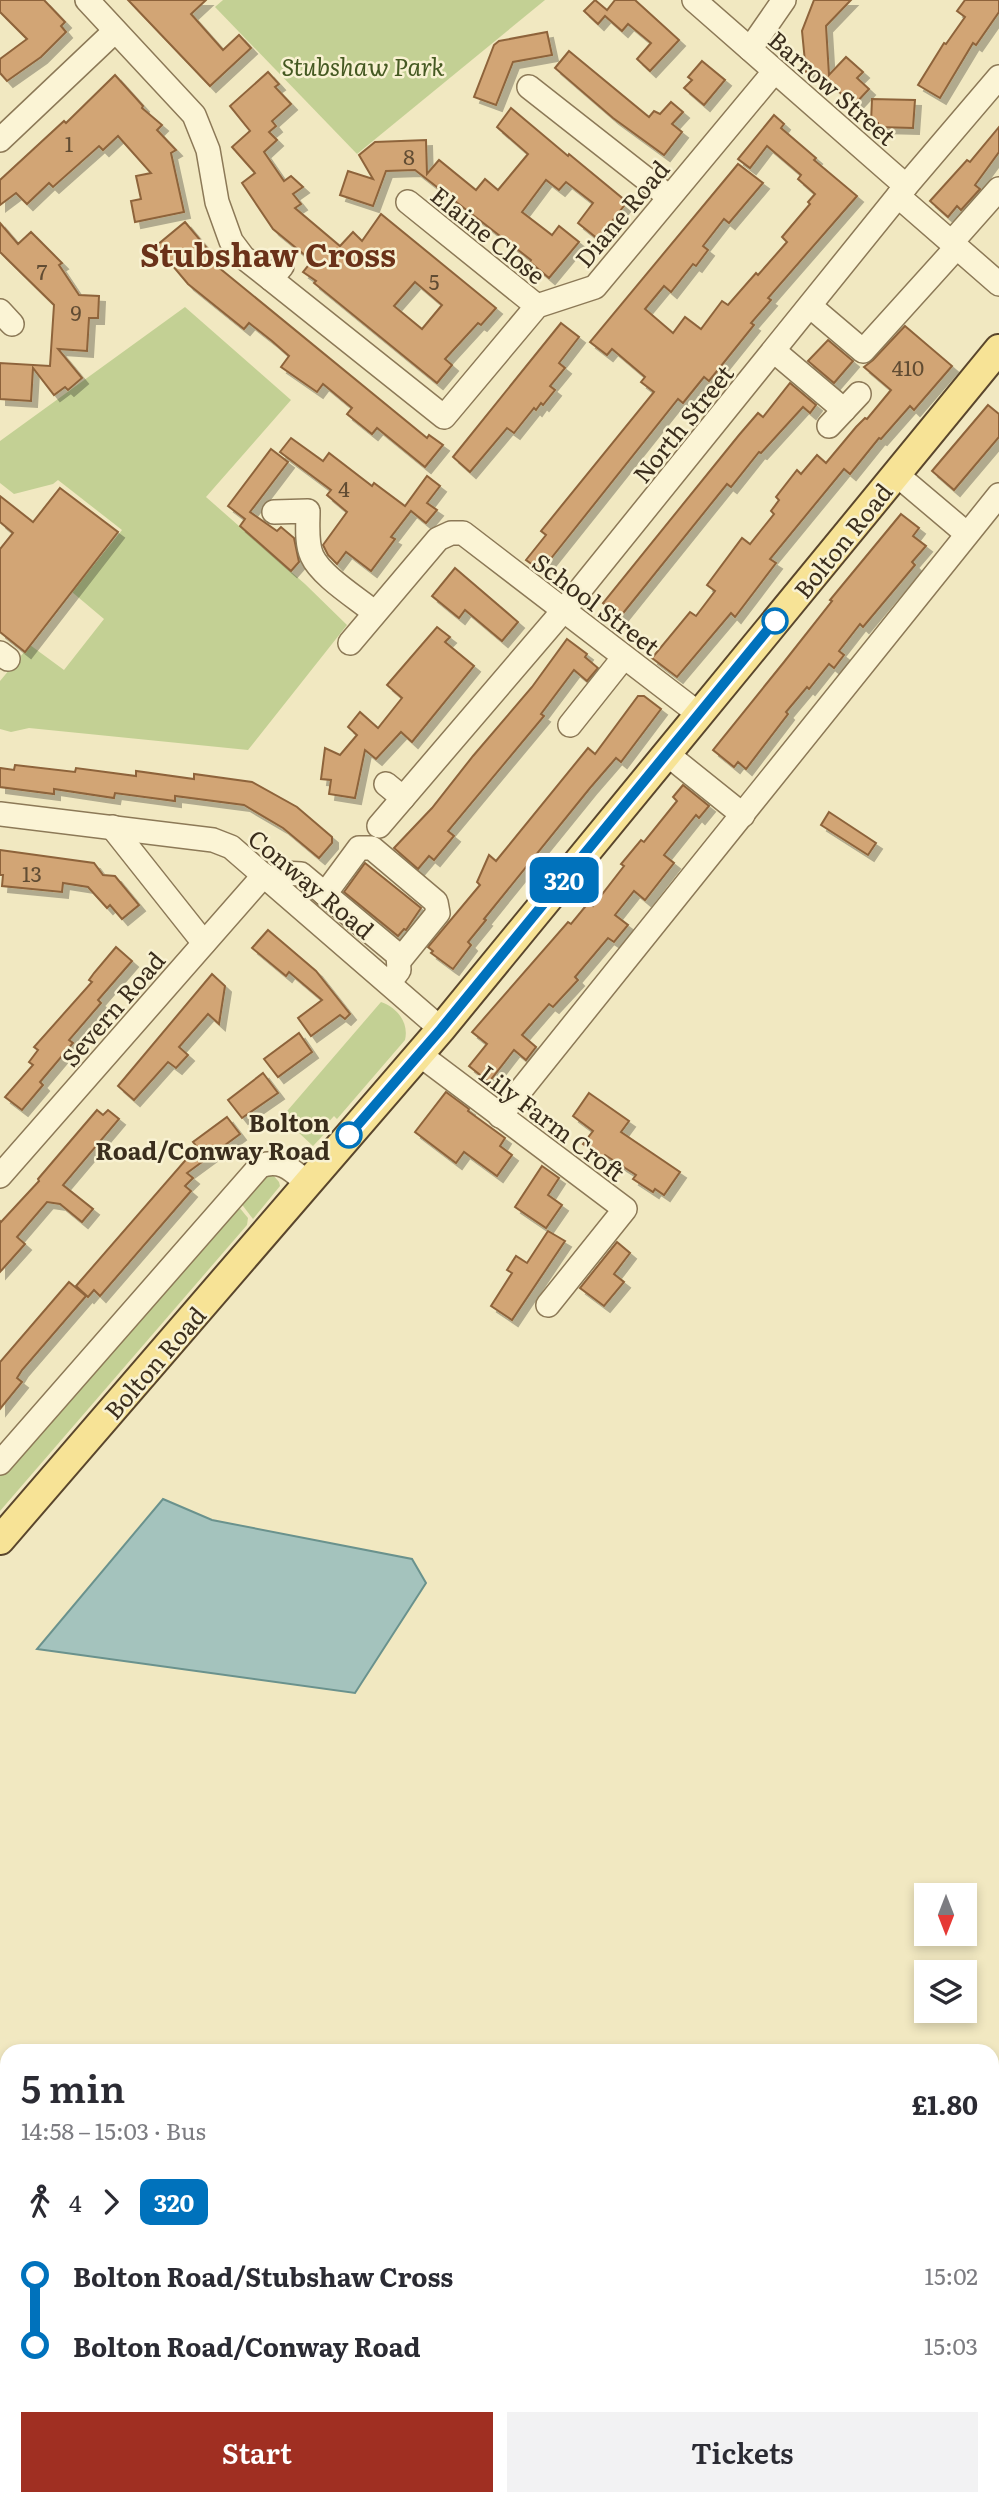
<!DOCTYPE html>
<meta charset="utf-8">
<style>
:root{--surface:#fff;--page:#f2f2f3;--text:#2b2b33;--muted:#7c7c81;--accent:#a02f22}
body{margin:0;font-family:Literata,serif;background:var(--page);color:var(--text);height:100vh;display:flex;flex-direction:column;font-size:26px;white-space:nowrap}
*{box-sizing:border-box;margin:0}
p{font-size:23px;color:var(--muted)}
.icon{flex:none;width:38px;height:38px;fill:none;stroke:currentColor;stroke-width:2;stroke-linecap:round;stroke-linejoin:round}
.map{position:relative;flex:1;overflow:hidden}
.side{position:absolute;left:0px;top:2044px;width:999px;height:462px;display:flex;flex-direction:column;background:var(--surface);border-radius:21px 21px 0 0;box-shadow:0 4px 10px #0003}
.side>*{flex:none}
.badge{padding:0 14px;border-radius:10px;font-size:24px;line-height:46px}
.needle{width:46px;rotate:180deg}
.fabs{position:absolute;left:914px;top:1883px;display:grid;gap:14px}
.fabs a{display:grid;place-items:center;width:63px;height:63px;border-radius:0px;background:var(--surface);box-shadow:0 4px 10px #0003;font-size:35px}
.map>.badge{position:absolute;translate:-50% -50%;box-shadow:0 0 0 4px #fff}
.legs{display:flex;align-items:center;gap:10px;height:77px;padding:0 21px;font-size:23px}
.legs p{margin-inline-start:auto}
.headline{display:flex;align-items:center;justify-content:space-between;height:119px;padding:0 21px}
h1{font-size:38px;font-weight:600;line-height:52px}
.button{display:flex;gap:14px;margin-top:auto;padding:14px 21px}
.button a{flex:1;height:80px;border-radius:0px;background:var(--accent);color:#fff;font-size:28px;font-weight:600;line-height:80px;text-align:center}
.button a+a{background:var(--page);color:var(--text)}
ul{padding:0 21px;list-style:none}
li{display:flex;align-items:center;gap:24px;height:70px;font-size:26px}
li i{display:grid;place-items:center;width:10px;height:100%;margin:0 9px;background:currentColor}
li i::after{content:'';width:18px;height:18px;margin:-9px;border:5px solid;border-radius:50%;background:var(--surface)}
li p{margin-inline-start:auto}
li:first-child i{background:linear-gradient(#0000 50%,currentColor 0)}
li:last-child i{background:linear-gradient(currentColor 50%,#0000 0)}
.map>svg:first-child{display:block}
.green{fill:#c3d094}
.water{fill:#a4c3bd;stroke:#6a928d;stroke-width:2}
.building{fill:#d2a574;stroke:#8e643b;stroke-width:2;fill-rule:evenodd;filter:url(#shadow)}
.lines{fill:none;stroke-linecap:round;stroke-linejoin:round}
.minor-casing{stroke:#8c7957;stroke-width:26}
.major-casing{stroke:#5a462c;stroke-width:32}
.minor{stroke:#fbf4d5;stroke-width:23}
.major{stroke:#f7e396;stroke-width:28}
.line-1-casing{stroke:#fff;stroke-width:16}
.line-1{stroke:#0072bc;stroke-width:10}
.stop-1-dot{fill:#fff;stroke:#0072bc;stroke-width:3.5}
.labels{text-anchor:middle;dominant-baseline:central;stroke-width:5;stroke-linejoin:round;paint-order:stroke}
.number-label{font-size:21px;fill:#614c33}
.park-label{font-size:24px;font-style:italic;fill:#455922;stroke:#f8f1d1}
.street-label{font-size:24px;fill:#3b2e1d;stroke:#f8f1d1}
.stop-label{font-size:24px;font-weight:bold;fill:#3b2e1d;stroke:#f8f1d1;text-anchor:end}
.district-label{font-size:32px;font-weight:bold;fill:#6b3219;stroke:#f8f1d1}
</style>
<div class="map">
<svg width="999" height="2506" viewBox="0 0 999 2506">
<defs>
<filter id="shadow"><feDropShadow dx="6" dy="6" stdDeviation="0" flood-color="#0004"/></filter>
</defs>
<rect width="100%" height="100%" fill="#f1e8c1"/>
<g class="green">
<path d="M223,0H545L357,154L215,7Z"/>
<path d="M185,307L291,400L206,497L305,584L347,625L248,750L29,728L11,732L0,729V681L30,645L64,670L104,619L72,592L122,530L58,480L53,484L14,494L0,483V441Z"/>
<path d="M381,1002C398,1008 409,1023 405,1040L337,1119L334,1116L324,1127L328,1130L313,1146L282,1117Z"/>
<path d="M273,1175L279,1182L280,1186L253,1219L237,1198L259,1176Z"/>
<path d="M234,1201L248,1218L247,1225L0,1511V1473Z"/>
<path d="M0,2434L7,2439V2499H155L178,2506H0Z"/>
<path d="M251,2499H588L598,2506H324L322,2503L278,2504Z"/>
</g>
<path class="water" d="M163,1499L212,1520L412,1559L426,1583L355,1693L37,1649Z"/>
<g class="building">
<path d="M0,0H44L65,22L61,26L66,32L41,57L7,81L0,73V59L27,39L0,12Z"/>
<path d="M128,0H206L191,14L223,50L239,35L251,48L210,86Z"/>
<path d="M595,0L607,10L615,0H635L679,40L650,71L637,59L651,43L628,24L622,31L605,16L598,24L584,11Z"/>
<path d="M814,0H851L826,26L829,75L846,57L863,72L857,78L869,89L854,105L817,72H806L802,31Z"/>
<path d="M965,0H999V12L976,45L973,43L940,98L918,85L944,43L946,44L965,17L957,11Z"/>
<path d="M547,32L552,55L513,62L496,105L474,97L494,45L499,41Z"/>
<path d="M569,51L649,117L654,111L660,114L671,102L683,112L672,124L682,132L664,155L613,118L555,68Z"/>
<path d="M702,61L725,80L704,105L684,88L692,80L688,77Z"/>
<path d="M268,72L279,84L275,87L291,104L272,121L276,126L269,132L277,140L264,152L284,181L291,176L303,187L293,194L301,204L295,208L340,246L353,232L362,241L381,214L496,308L481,325L478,323L445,359L452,365L437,383L314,283L316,281L303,272L312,261L273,229L242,183L255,173L232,147L250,131L230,106ZM415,282L442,305L422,329L394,306Z"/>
<path d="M115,75L143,106L142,108L162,125L157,130L176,150L171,153L184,212L135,222L131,201L141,199L136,176L151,173L118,136L103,150L99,146L53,187L49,183L27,204L16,193L0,205V180L64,121L66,123Z"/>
<path d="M872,99L915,100L913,128L878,127V123H871Z"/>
<path d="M511,108L568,156L569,154L627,202L598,239L578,223L593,203L566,182L559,190L546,180L522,212L552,235L559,226L579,242L549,278L530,262L531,260L415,170L386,171L373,206L340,195L348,171L373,179L359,155L375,142L426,140L427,174L439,160L476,190L485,179L498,190L528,154L497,127Z"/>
<path d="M774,115L784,124L781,128L816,158L814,160L857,196L768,298L771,300L751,323L754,325L709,381L704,377L683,403L678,399L541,571L526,560L546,535L541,531L654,392L641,382L645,377L612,349L607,355L590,342L738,164L763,183L729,223L724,219L703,246L708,250L696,266L693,264L671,292L664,286L645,309L673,333L685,317L701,329L722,301L728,305L756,273L758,275L787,242L782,237L810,204L808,202L815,194L798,179L801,175L767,146L750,168L738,159Z"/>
<path d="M999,127V152L975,185L980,189L961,210L957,206L948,217L930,201L967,160L970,162Z"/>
<path d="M185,222L216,259L212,262L427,438L429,435L443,445L425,467L377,428L372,434L347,414L352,408L323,384L317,392L281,367L289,356L272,341L249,323L244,329L188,284L156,246Z"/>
<path d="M0,223L18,244L31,232L62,263L59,265L79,295L99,296L98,318H89L87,351L58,349L82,378L68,390L65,387L54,395L33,368L31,401L0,399V363L50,366L54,305L0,252Z"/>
<path d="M561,323L579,337L559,363L565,368L550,386L555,390L543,405L541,403L536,410L534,408L514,433L507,428L470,472L453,457Z"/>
<path d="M905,326L952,366L914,410L910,406L881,439L879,438L850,474L844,469L770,559L776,563L735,617L731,613L677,677L652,658L690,612L696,616L715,591L707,585L742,538L750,544L774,514L771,511L779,500L776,497L797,470L801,474L817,455L826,463L856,427L865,418L867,419L891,390L864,367L873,360Z"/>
<path d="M828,340L853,361L834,383L808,361Z"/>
<path d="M790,383L816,405L810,413L803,407L761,453L759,452L731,487L727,484L620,617L603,603L739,435L758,413L763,417Z"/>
<path d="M988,405L999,414V437L954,490L932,471Z"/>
<path d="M291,438L323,461L329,453L372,486L374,483L405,506L427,476L440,486L427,503L437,510L426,523L411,511L391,537L395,539L371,571L346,552L337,564L328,555L323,545L347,512L327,495L331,490L280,452Z"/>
<path d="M271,449L288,462L250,512L277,531L281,527L294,538L299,562L291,571L240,526L245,519L228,506Z"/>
<path d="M60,488L118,532L25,652L0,632V549L13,533L0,522V496L33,522Z"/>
<path d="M901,514L919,528L913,536L926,546L912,562L915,565L863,627L860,624L839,651L844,655L834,668L829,664L809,689L807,687L786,712L788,714L746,769L738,762L734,767L713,750L784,662L832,601L830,600Z"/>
<path d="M455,568L518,622L502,641L465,610L459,618L432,596Z"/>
<path d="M437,627L450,637L445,642L474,666L412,742L401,732L376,759L365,750L355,798L329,794L331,780L321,779L325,748L340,755L357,735L348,727L360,712L378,728L402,698L387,685Z"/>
<path d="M567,639L587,654L585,657L598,668L587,681L574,670L541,714L544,716L448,831L454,836L434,860L429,856L418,869L394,848L432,808L473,756L532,687Z"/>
<path d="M638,696H644L661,709L621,762L616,758L590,788L484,919L486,920L468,942L471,945L453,969L450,967L431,953L433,951L428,947L480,885L477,882L489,855L496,861L588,748L595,754Z"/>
<path d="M15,765L75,772L76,768L136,776V771L194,779V774L252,782L297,807L332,837V843L319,858L283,828L244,805L175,796V801L115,793L114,798L54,789V794L0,787V768L14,770Z"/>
<path d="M683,785L709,806L699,818L696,815L664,855L674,863L645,900L634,891L615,915L628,925L614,942L608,938L575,977L578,980L553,1007L549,1004L522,1035L536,1047L526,1060L514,1050L489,1082L469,1066L487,1044L472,1032L568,922L571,924L589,902L593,906L624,866L621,864L641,840L644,842L677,801L673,797Z"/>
<path d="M829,812L876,843L868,855L821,825Z"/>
<path d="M0,850L94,863L103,875L115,876L139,905L122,919L110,905L107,908L88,887L63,883L62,892L2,886L3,875H0Z"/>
<path d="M365,863L421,908L406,930L404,929L398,936L344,892Z"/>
<path d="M268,930L316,971L350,1014L345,1019L340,1015L311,1036L298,1018L322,1000L289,972L286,976L252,948Z"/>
<path d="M116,947L132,961L98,1000L101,1003L69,1040L73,1043L40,1082L43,1085L22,1110L5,1097L33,1065L29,1062L38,1050L34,1047L92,982L89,980L94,973Z"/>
<path d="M212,974L225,986L219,1024L208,1014L179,1047L188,1055L176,1068L168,1062L134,1100L118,1086Z"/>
<path d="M299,1033L312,1052L278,1077L264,1059Z"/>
<path d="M263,1073L278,1093L242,1118L228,1100Z"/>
<path d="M446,1092L469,1109L468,1111L505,1138L500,1146L512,1155L497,1176L464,1152L456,1163L415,1132Z"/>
<path d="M589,1093L629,1121L621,1132L680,1172L664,1195L655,1189L653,1192L633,1179L636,1175L605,1155L603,1158L583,1144L593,1131L573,1116Z"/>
<path d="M97,1110L103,1115L108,1110L119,1119L63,1185L93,1209L82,1222L60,1204L47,1202L17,1237L25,1244L0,1272V1221L1,1222L39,1181L38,1179Z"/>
<path d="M227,1117L240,1134L187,1173L193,1178L185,1186L191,1191L100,1296L94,1290L88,1297L76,1286L197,1147L193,1142Z"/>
<path d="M542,1166L559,1178L548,1195L562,1205L546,1228L515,1207Z"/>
<path d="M548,1231L565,1241L512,1320L491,1306L512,1273L507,1270L516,1256L527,1263Z"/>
<path d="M617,1242L630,1253L614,1274L624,1282L604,1306L580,1288Z"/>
<path d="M69,1282L86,1296L22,1370L17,1378L22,1382L0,1409V1362Z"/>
</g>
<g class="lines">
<g class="minor-casing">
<g id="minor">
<path d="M87,0L194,115L208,150L217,202L231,241L243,257L271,279L282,266"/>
<path d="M694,0L906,186"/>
<path d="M750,49L784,0"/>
<path d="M529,87L669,197"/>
<path d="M0,140L115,31"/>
<path d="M898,196L999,284"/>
<path d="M408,202L537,306"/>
<path d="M951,243L999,189"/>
<path d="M271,279L444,417L537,306L595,287L774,72"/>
<path d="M810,306L863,351L956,248"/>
<path d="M0,311L12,324"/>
<path d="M774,351L844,410"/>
<path d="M829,426L859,394"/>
<path d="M896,474L967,534"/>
<path d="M274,512L308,511C308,525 306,543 312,556C321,576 357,598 375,613"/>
<path d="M350,643L438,539L451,533H463L699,714"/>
<path d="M0,653L8,659"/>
<path d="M570,725L624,657"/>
<path d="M667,754L743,815"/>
<path d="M386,784L403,798L563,611L906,186L999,77"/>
<path d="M0,814L213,840L231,847L441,1029"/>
<path d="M379,826L403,798"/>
<path d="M112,827L204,943"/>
<path d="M271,880L283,873L301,874L398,955L399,970L396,974"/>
<path d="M325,894L359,848H372L436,902L438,913L399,961"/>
<path d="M419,1054L625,1209L548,1305"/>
<path d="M500,1116L999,495"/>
<path d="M0,1176L264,875"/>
<path d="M0,1463L260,1166C281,1158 292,1170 307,1183"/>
</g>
</g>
<g class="major-casing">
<path id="major" d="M0,1540L441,1029L999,349"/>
</g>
<use href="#minor" class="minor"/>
<use href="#major" class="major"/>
</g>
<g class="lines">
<g class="line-1-casing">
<path id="line-1" d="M349,1135L441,1029L775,621"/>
</g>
<use href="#line-1" class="line-1"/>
</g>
<g class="stop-1-dot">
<circle cx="775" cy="621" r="12"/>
<circle cx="349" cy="1135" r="12"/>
</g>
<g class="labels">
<g class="number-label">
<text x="69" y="142">1</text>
<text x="409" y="155">8</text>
<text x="42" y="270">7</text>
<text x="434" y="280">5</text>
<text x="76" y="311">9</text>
<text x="908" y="366">410</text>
<text x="344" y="487">4</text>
<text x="32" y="872">13</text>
</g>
<g class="park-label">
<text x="363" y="65">Stubshaw Park</text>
</g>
<g class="street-label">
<text transform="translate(833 87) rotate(41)">Barrow Street</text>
<text transform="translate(621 213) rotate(-50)">Diane Road</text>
<text transform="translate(489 234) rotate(39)">Elaine Close</text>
<text transform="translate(682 423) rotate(-51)">North Street</text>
<text transform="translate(842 540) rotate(-51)">Bolton Road</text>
<text transform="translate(597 603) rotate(37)">School Street</text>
<text transform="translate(312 883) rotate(40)">Conway Road</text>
<text transform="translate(112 1008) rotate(-49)">Severn Road</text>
<text transform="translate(553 1122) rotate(37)">Lily Farm Croft</text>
<text transform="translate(154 1362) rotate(-49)">Bolton Road</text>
</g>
<g class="stop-label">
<text x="330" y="1121">Bolton<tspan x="330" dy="28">Road/Conway Road</tspan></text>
</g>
<g class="district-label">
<text x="268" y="253">Stubshaw Cross</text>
</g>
</g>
</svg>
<div class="fabs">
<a><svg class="needle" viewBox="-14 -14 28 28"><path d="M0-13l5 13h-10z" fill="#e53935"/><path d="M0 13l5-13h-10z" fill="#7c7c81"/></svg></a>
<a><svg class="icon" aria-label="layers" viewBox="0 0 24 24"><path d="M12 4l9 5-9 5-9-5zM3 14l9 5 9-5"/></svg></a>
</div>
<b class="badge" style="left:564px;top:880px;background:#0072bc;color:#fff">320</b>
<section class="side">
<div class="headline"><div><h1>5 min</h1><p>14:58 – 15:03 · Bus</p></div><b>£1.80</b></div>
<div class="legs"><svg class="icon" aria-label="walk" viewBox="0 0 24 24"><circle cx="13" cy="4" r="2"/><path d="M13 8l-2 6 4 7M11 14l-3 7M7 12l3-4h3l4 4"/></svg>4<svg class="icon" aria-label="forward" viewBox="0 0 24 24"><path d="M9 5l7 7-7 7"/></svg><b class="badge" style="background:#0072bc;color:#fff">320</b></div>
<ul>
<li><i style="color:#0072bc"></i><b>Bolton Road/Stubshaw Cross</b><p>15:02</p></li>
<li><i style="color:#0072bc"></i><b>Bolton Road/Conway Road</b><p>15:03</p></li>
</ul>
<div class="button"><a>Start</a><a>Tickets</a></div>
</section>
</div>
